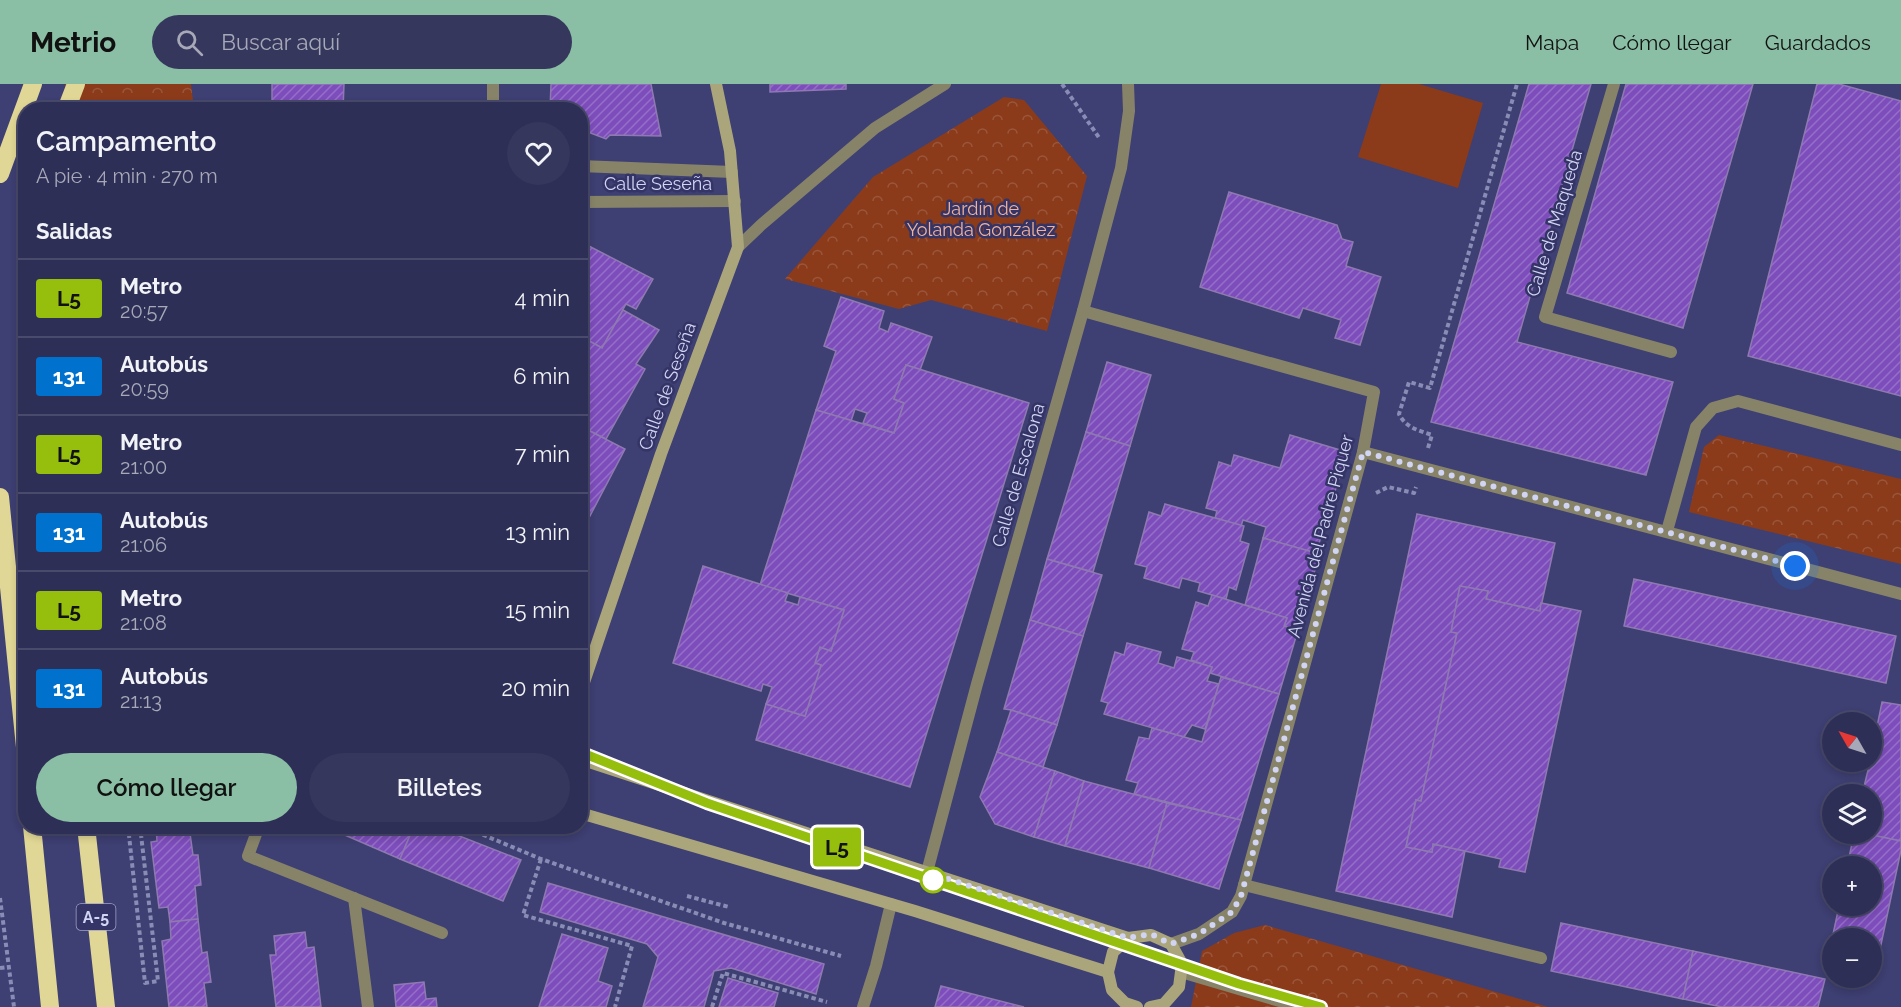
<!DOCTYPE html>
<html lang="es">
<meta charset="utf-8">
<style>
:root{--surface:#2e2f56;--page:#36375c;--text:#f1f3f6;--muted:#a7a9b9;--line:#494a6c;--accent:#8abfa5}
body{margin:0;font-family:Raleway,sans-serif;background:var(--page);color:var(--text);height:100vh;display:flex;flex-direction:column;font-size:22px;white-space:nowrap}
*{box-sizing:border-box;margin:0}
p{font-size:20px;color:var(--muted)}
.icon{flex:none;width:33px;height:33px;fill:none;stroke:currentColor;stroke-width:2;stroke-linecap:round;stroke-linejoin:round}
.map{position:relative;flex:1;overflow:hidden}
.side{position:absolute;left:18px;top:18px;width:570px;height:732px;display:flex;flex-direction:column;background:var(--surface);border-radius:24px;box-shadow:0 3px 9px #0003,0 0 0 2px var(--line)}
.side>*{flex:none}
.badge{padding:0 12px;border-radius:4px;font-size:21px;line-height:39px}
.needle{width:39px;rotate:309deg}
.fabs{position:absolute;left:1822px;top:628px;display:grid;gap:12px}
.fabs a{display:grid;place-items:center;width:60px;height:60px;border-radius:50%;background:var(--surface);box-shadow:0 3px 9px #0003,0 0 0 2px var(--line);font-size:30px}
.you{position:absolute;width:30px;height:30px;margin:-15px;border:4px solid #fff;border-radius:50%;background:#1a73e8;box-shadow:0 0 0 9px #1a73e833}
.map>.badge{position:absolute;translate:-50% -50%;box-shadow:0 0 0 3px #fff}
h2{padding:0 18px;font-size:22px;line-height:54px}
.round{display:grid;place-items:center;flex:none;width:63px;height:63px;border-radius:32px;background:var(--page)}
.headline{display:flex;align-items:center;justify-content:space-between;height:102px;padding:0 18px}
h1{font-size:28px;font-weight:600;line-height:45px}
.button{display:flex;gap:12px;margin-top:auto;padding:12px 18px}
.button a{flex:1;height:69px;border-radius:36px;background:var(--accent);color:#111;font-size:24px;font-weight:600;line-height:69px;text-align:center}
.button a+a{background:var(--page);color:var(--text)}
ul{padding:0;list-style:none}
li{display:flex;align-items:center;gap:18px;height:78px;padding:0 18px;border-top:2px solid var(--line)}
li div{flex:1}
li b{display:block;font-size:22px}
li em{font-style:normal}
li .badge{min-width:66px;font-weight:700;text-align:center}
header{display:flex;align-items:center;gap:36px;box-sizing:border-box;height:84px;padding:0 30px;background:var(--accent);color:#111}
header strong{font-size:28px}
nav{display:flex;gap:33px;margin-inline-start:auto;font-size:21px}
.search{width:420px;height:54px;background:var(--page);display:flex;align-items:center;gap:15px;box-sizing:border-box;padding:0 21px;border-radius:33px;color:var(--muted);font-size:22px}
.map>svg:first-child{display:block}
.grass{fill:#8b3b1a}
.park{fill:url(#park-crowns)}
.building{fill:url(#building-hatch);stroke:#8e7ab1;stroke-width:1.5}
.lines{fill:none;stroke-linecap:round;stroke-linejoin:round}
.path{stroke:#898cb4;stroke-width:4;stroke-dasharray:4.5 3;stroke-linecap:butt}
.lane{stroke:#878369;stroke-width:12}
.street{stroke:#878369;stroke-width:12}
.secondary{stroke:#aba57b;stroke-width:12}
.highway{stroke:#e0d695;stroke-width:18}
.line-casing{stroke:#fff;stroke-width:14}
.line{stroke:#96bf0d;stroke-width:9}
.walk{stroke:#d1d4f3;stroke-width:6;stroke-dasharray:0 10.8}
.stop-dot{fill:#fff;stroke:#96bf0d;stroke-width:3}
.labels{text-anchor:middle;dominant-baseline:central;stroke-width:5;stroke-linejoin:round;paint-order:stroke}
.shield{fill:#343466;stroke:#a2a4c9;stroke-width:1.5}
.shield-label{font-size:16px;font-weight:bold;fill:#d1d4f3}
.street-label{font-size:18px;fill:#d1d4f3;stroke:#343466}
.park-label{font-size:18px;fill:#f0b29b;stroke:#343466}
</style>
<header>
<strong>Metrio</strong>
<div class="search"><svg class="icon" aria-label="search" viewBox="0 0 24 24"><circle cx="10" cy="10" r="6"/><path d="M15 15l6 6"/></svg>Buscar aquí</div>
<nav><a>Mapa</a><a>Cómo llegar</a><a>Guardados</a></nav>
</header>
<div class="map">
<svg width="1901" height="923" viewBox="0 0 1901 923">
<defs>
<pattern id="park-crowns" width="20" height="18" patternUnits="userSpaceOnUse" patternTransform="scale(1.5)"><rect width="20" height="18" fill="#8b3b1a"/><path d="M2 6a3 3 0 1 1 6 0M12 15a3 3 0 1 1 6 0" fill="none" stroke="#9a563c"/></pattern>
<pattern id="building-hatch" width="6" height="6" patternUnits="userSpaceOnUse" patternTransform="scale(1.5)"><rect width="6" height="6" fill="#7d4dbb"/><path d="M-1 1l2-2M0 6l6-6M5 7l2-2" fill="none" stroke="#946ec8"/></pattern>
</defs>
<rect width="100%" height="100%" fill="#3e3f72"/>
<path class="grass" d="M1381,0H1419L1483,19L1458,104L1358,73Z"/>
<g class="park">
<path d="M65,0H191L194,25H67Z"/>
<path d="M1004,13L1024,16L1087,92L1047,247L931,216L899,225L785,195L873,93Z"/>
<path d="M1719,351L1901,395V480L1689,428L1704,363Z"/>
<path d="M1265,841L1548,923H1191L1202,867L1234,849Z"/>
</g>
<g class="building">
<path d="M272,0H344L343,26H272Z"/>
<path d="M551,0H651L661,52L610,51L606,55L580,45V26H550Z"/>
<path d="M770,0H846V5L770,8Z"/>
<path d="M1529,0H1591L1517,258L1673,298L1646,391L1431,338Z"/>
<path d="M1626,0H1753L1683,244L1567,209Z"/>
<path d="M1817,0H1839L1901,17V312L1748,272Z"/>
<path d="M1229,108L1337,141L1342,155L1353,158L1346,182L1381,193L1360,261L1335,254L1341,236L1303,224L1299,234L1200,203Z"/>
<path d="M583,159L653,195L636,225L626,220L602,264L580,252V163Z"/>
<path d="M841,213L884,227L879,244L888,248L891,239L932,253L920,286L906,281L894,315L904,319L894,349L863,339L867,329L855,325L851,337L816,326L836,267L824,262Z"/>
<path d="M623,226L659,246L636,280L645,285L606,355L580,342V252L602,264Z"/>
<path d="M1107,278L1151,291L1130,362L1086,348Z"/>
<path d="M906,281L1029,319L910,703L756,656L766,620L805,632L821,581L815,579L820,563L831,567L844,526L760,501L816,326L894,349L904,319L894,315Z"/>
<path d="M580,342L625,365L580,451Z"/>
<path d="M1086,348L1130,362L1093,488L1047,475Z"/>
<path d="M1290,351L1347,368L1316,469L1263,454L1266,443L1243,436L1241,442L1215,434L1217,427L1206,424L1219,378L1231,382L1234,371L1280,384Z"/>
<path d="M1165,420L1244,442L1240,457L1249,460L1236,506L1229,503L1226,515L1198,507L1200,499L1182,494L1179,504L1144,494L1147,483L1135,480L1149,428L1161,432Z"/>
<path d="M1417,430L1555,459L1540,527L1486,515L1488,507L1460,502L1451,548L1457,549L1421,717L1416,716L1406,763L1432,768L1433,760L1465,767L1452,833L1336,807Z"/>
<path d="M1263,454L1316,469L1320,468L1298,546L1284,542L1287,534L1245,521Z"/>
<path d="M1047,475L1102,491L1083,552L1030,536Z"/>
<path d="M703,482L788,509L785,517L798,521L800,513L844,526L831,567L820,563L815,579L821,581L805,632L766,620L772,603L763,600L761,607L673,579Z"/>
<path d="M1634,495L1896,552L1886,599L1624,542Z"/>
<path d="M1460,502L1488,507L1486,515L1540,527L1541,519L1581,527L1525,788L1499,783L1501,775L1433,760L1432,768L1406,763L1416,716L1421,717L1457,549L1451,548Z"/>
<path d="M1212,511L1287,534L1284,542L1298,546L1279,610L1210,589L1212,583L1191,576L1194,568L1182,565L1196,518L1208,522Z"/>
<path d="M1030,536L1083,552L1057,641L1011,626L1004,625Z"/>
<path d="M1127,559L1161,568L1158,579L1174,584L1177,573L1212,583L1207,597L1219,600L1205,645L1192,641L1184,653L1104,630L1108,619L1101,617L1115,568L1124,571Z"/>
<path d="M1221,593L1279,610L1241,736L1134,710L1138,699L1126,696L1139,653L1149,655L1152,644L1202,658Z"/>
<path d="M1882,618L1901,621V757L1867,750H1872V711H1862L1870,678H1872V667Z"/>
<path d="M1011,626L1057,641L1043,683L997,668Z"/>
<path d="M997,668L1055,687L1034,753L995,740L980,713Z"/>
<path d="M1055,687L1084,697L1065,762L1034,753Z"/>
<path d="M1084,697L1167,719L1149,784L1065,762Z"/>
<path d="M1167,719L1241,736L1219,805L1149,784Z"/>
<path d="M189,742L193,771H198L201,801L195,802L198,835L170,838L168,823L159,824L151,758L157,757L156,743Z"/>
<path d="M324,742H414L400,775Z"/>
<path d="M414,742H434L521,776L503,817L400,775Z"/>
<path d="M1854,750H1867L1901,757V766L1875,889H1872V855H1833V880L1827,879L1839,822H1872V783H1847Z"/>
<path d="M548,799L824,880L816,910L731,884L714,887L704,923H643L658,873L647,860L540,828Z"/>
<path d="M198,835L202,869L207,868L211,898L204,899L207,923H169L162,857L171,855L170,838Z"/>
<path d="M1561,839L1693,867L1683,915L1551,887Z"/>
<path d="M305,848L307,864L314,863L321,923H276L270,871H276L274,852Z"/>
<path d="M562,850L608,864L598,897L612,902L606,923H539Z"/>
<path d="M1693,867L1825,895L1818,923H1722L1683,915Z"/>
<path d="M728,894L778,909L774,923H719Z"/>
<path d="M424,898L426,915L436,914L437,923H396L394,901Z"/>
<path d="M941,902L1024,923H935Z"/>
</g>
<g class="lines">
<g class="path">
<path d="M1062,0L1100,55"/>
<path d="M1428,364L1432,351C1418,346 1406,344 1399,330L1409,298L1430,304L1517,0"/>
<path d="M1376,409L1388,403L1414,409L1416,403"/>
<path d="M128,742L145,899L158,897L140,742"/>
<path d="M462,742L541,775L724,839L841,872"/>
<path d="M541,775L523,831L632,862L615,923"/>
<path d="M687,812L729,823"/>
<path d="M0,814L14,923"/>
<path d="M0,884L9,883"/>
<path d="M712,923L723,889L827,918"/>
</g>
<g class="lane">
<path d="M1614,0L1545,233L1671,268"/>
<path d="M493,26V0"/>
<path d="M580,82L732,88"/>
<path d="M580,118L735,117"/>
<path d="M259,742L248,772L442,849"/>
<path d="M1244,801L1541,874"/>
<path d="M863,923L876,882L891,820"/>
</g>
<g class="street">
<path d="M738,163L761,141L875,44L945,0"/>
<path d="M1083,227L1374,308L1363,368L1241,812L1232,828L1199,850L1171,860"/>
<path d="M1363,368L1901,510"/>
<path d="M1667,447L1696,343L1713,324L1738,317L1901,361"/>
<path d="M927,788L977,600L1083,227L1121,84L1129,27L1128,0"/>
<path d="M354,814L368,923"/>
<path d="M1181,888L1300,923"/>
</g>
<g class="secondary">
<path d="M580,610L661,370L738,163L730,67L716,0"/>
<path d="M580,675L1128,854"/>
<path d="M580,729L915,827L1108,888"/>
<path d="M1137,923L1125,919L1112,906L1108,888L1113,868L1128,854L1151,851L1171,860L1182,880L1179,903L1164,920L1150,923"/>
</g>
<g class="highway">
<path d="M66,26L76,0"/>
<path d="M0,90L33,0"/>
<path d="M0,413L26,673"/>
<path d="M32,742L50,923"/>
<path d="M86,742L106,923"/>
</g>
</g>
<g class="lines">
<g class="line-casing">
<path id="line" d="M580,668L707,719L1239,900L1321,923"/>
</g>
<use href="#line" class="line"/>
<path class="walk" d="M933,796L927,788L1128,854L1151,850L1171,860L1199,850L1232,828L1241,812L1363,368L1795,482"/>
</g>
<circle class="stop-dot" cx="933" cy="796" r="12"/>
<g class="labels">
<rect class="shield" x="76.5" y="820" width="39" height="26" rx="4.5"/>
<g class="shield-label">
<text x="96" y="833">A-5</text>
</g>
<g class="street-label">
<text x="658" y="99">Calle Seseña</text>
<text transform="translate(1554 139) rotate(-73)">Calle de Maqueda</text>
<text transform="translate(667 302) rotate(-70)">Calle de Seseña</text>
<text transform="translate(1018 391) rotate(-74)">Calle de Escalona</text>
<text transform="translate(1320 452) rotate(-75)">Avenida del Padre Piquer</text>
</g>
<g class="park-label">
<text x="981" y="124">Jardín de<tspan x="981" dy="21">Yolanda González</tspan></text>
</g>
</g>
</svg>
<div class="fabs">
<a><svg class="needle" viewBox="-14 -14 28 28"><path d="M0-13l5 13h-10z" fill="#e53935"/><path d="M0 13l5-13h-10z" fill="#a7a9b9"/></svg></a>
<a><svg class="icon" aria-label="layers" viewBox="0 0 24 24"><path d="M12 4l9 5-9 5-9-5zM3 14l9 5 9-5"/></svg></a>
<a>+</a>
<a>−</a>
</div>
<div class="you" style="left:1795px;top:482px"></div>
<b class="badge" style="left:837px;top:763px;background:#96bf0d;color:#111">L5</b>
<section class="side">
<div class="headline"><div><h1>Campamento</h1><p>A pie · 4 min · 270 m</p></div><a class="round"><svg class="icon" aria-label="heart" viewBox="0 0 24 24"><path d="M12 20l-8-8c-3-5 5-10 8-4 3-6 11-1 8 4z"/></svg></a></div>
<h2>Salidas</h2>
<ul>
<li><span class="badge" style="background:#96bf0d;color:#111">L5</span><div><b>Metro</b><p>20:57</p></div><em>4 min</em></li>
<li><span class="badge" style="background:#0072ce;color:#fff">131</span><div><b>Autobús</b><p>20:59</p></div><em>6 min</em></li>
<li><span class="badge" style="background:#96bf0d;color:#111">L5</span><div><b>Metro</b><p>21:00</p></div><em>7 min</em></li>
<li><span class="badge" style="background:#0072ce;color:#fff">131</span><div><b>Autobús</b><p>21:06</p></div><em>13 min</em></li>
<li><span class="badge" style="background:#96bf0d;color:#111">L5</span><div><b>Metro</b><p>21:08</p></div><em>15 min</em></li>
<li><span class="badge" style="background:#0072ce;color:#fff">131</span><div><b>Autobús</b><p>21:13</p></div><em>20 min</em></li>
</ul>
<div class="button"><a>Cómo llegar</a><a>Billetes</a></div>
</section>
</div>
